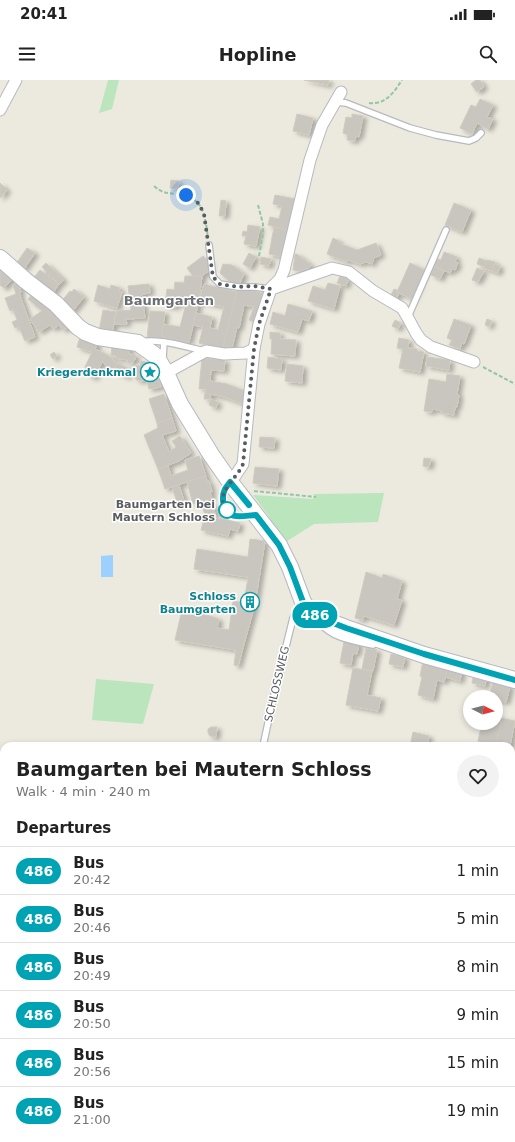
<!DOCTYPE html>
<meta charset="utf-8">
<style>
:root{--surface:#fff;--page:#f2f2f2;--text:#222;--muted:#767676;--line:#e0e0e0}
body{margin:0;font-family:"DejaVu Sans",sans-serif;background:var(--page);color:var(--text);height:100vh;display:flex;flex-direction:column;font-size:15px;white-space:nowrap}
*{box-sizing:border-box;margin:0}
p{font-size:13px;color:var(--muted)}
.icon{flex:none;width:22px;height:22px;fill:none;stroke:currentColor;stroke-width:2;stroke-linecap:round;stroke-linejoin:round}
.map{position:relative;flex:1;overflow:hidden}
.details{position:absolute;left:0px;top:662px;width:515px;height:400px;display:flex;flex-direction:column;background:var(--surface);border-radius:12px 12px 0 0;box-shadow:0 2px 6px #0003}
.details>*{flex:none}
.badge{padding:0 8px;border-radius:13px;font-size:14px;line-height:26px}
.needle{width:26px;rotate:96deg}
.buttons{position:absolute;left:463px;top:610px;display:grid;gap:8px}
.buttons a{display:grid;place-items:center;width:40px;height:40px;border-radius:50%;background:var(--surface);box-shadow:0 2px 6px #0003;font-size:20px}
.you{position:absolute;width:20px;height:20px;margin:-10px;border:3px solid #fff;border-radius:50%;background:#1a73e8;box-shadow:0 0 0 6px #1a73e833}
.map>.badge{position:absolute;translate:-50% -50%;box-shadow:0 0 0 2px #fff}
h2{padding:0 16px;font-size:15px;line-height:36px}
.round{display:grid;place-items:center;flex:none;width:42px;height:42px;border-radius:21px;background:var(--page)}
.summary{display:flex;align-items:center;justify-content:space-between;height:68px;padding:0 16px}
h1{font-size:19px;font-weight:800;line-height:30px}
ul{padding:0;list-style:none}
li{display:flex;align-items:center;gap:12px;height:48px;padding:0 16px;border-top:1px solid var(--line)}
li div{flex:1}
li b{display:block;font-size:15px}
li em{font-style:normal}
li .badge{min-width:44px;font-weight:700;text-align:center}
.status{display:flex;justify-content:space-between;align-items:center;height:28px;padding:0 20px;background:var(--surface);direction:ltr}
.status svg{height:11px;fill:currentColor}
header{display:flex;justify-content:space-between;align-items:center;height:52px;padding:0 16px;background:var(--surface);font-size:18px;font-weight:800}
.map>svg:first-child{display:block}
.green{fill:#bbe5bc}
.water{fill:#9cd1ff}
.building{fill:#c9c6bf;stroke:#d1cbbe;filter:url(#shadow)}
.lines{fill:none;stroke-linecap:round;stroke-linejoin:round}
.lane-casing{stroke:#b7babf;stroke-width:8}
.street-casing{stroke:#b7babf;stroke-width:13}
.secondary-casing{stroke:#b5b9bf;stroke-width:18}
.path{stroke:#94c6a3;stroke-width:2;stroke-dasharray:4 2;stroke-linecap:butt}
.lane{stroke:#fff;stroke-width:5.5}
.street{stroke:#fff;stroke-width:11}
.secondary{stroke:#fff;stroke-width:16}
.line-casing{stroke:#fff;stroke-width:9}
.line{stroke:#00a3b4;stroke-width:6}
.walk{stroke:#585c61;stroke-width:4;stroke-dasharray:0 7.2}
.stop-dot{fill:#fff;stroke:#00a3b4;stroke-width:2}
.labels{text-anchor:middle;dominant-baseline:central;stroke-width:3;stroke-linejoin:round;paint-order:stroke}
.culture-label{font-size:11px;font-weight:bold;fill:#0d838f;stroke:#fff;text-anchor:end}
.stop-label{font-size:11px;font-weight:bold;fill:#585c61;stroke:#fff;text-anchor:end}
.street-label{font-size:11px;fill:#585c61;stroke:#fff}
.quarter-label{font-size:13px;font-weight:bold;fill:#696e73;stroke:#fff}
</style>
<div class="status"><b>20:41</b><svg viewBox="0 0 49 12"><path d="M0 12V9h3v3zM5 12V6h3v6zM10 12V3h3v9zM15 12V0h3v12zM26 1h20v11H26zM47 4h2v5h-2z"/></svg></div>
<header><svg class="icon" aria-label="menu" viewBox="0 0 24 24"><path d="M4 6h16M4 12h16M4 18h16"/></svg>Hopline<svg class="icon" aria-label="search" viewBox="0 0 24 24"><circle cx="10" cy="10" r="6"/><path d="M15 15l6 6"/></svg></header>
<div class="map">
<svg width="515" height="1062" viewBox="0 0 515 1062">
<defs>
<filter id="shadow"><feDropShadow dx="4" dy="2.5" stdDeviation="2" flood-color="#0004"/></filter>
</defs>
<rect width="100%" height="100%" fill="#eceadf"/>
<g class="green">
<path d="M108,0H119L112,29L99,33Z"/>
<path d="M384,413L378,442L314,444L284,463L268,435L253,415L313,419L314,414Z"/>
<path d="M96,599L154,604L143,644L92,640Z"/>
</g>
<path class="water" d="M113,475V497H101V476Z"/>
<g class="building">
<path d="M304,0H329L328,5Z"/>
<path d="M476,0H480L484,7L477,12L471,4Z"/>
<path d="M480,19L493,25L487,37L493,39L488,49L477,43L472,54L460,48L471,25L476,27Z"/>
<path d="M297,34L313,38L309,55L293,51Z"/>
<path d="M352,34L363,36L359,57L356,56L355,61L347,60L348,55L343,53L346,37L352,38Z"/>
<path d="M171,100L179,101L178,109L170,108Z"/>
<path d="M0,103L7,110L0,118Z"/>
<path d="M275,115L295,119L288,150L268,145L270,137L279,139L282,126L273,124Z"/>
<path d="M221,120L226,121L225,136H219Z"/>
<path d="M454,123L471,130L462,152L445,145Z"/>
<path d="M248,145L260,147L256,166L244,164L246,156H242L243,151L247,152Z"/>
<path d="M274,147L288,150L282,177L269,174Z"/>
<path d="M333,158L339,161L338,163L357,170L376,163L381,175L374,178L372,184L366,182L360,184L348,180L347,182L327,174Z"/>
<path d="M27,168L35,173L24,189L16,184Z"/>
<path d="M444,172L457,177L455,181L458,183L455,190L452,189L450,193L434,186L437,179L441,180Z"/>
<path d="M249,173L256,177L250,188L243,184Z"/>
<path d="M295,174H297L311,185L309,188L300,191L293,190Z"/>
<path d="M203,176L209,182L210,190L202,196H193L187,188Z"/>
<path d="M261,177L271,179L269,186L260,184Z"/>
<path d="M479,178L487,181L485,187L477,184Z"/>
<path d="M487,180L495,182L492,191L484,188Z"/>
<path d="M46,183L64,200L59,204L42,187Z"/>
<path d="M410,183L425,190L412,219L397,212Z"/>
<path d="M0,184L14,197L4,208L0,205Z"/>
<path d="M223,184L232,185L244,194L239,205L230,202L220,193Z"/>
<path d="M494,184L500,186L498,193L492,191Z"/>
<path d="M434,186L444,191L440,199L431,195Z"/>
<path d="M477,188L484,191L478,202L472,200Z"/>
<path d="M40,190L59,204L51,216L31,201Z"/>
<path d="M185,196H202L199,221L189,262L161,257L163,244L180,247L186,224L177,223L176,227L165,226L167,209L174,210L175,202L184,203Z"/>
<path d="M340,196L348,199L346,206L337,203Z"/>
<path d="M18,203L21,212L19,213L35,257L25,261L19,247L15,248L12,242L17,240L13,229L10,231L5,218L16,214L13,205Z"/>
<path d="M328,203L340,206L334,229L308,221L313,206L325,210Z"/>
<path d="M149,204L150,213L142,214L145,238L126,239L127,244H114L117,231L131,230L128,206Z"/>
<path d="M204,204L237,212L223,269L199,263L203,247L193,245L196,233L212,237L210,248L218,250L224,227L199,221Z"/>
<path d="M98,205L110,209L111,205L120,208L119,211L122,212L117,228L94,221Z"/>
<path d="M74,209L84,217L72,232L60,223L70,211L72,212Z"/>
<path d="M394,209L397,210V212L399,213L396,219L390,217Z"/>
<path d="M237,210H247L263,213L254,242L249,240L254,227L244,225L239,248L237,247L232,268L223,266Z"/>
<path d="M35,211L70,246L63,250L59,245L53,249L50,245L39,252L30,239L42,231L28,219Z"/>
<path d="M288,224L312,231L309,241L302,239L298,252L270,244L273,232L285,236Z"/>
<path d="M103,230L116,232L112,254L99,251Z"/>
<path d="M150,231L165,232L161,260L147,258Z"/>
<path d="M454,239L471,245L464,264L462,263L460,269L449,265L452,260L447,258Z"/>
<path d="M487,239L492,241L489,247L485,245Z"/>
<path d="M395,240L401,243L398,249L392,246Z"/>
<path d="M270,252L280,253V259L296,260L295,276L271,274L272,259H270Z"/>
<path d="M80,257L98,262L95,269L106,274L94,298L88,295L85,287L92,272L77,267Z"/>
<path d="M399,258L409,260L408,268L417,269V271L424,272L420,292L399,288L403,269L397,268Z"/>
<path d="M112,265L130,267L129,274L136,275L135,280H133V283L127,282L128,280L116,278V276L111,275Z"/>
<path d="M54,272L57,276L53,279L50,275Z"/>
<path d="M106,274L117,283L113,291L102,282Z"/>
<path d="M268,277L282,279L281,290L267,288Z"/>
<path d="M427,277L450,280L449,290L426,286Z"/>
<path d="M202,278L225,280L224,291L211,290L210,301L227,304L245,311L243,324L225,317L205,313L206,309H199Z"/>
<path d="M141,281L146,282L145,287H148L146,298L142,301L137,300L134,297L136,285L140,286Z"/>
<path d="M117,283L130,289L127,297L113,291Z"/>
<path d="M287,284L303,286L302,303L285,301Z"/>
<path d="M447,294L460,296L457,314L459,315L457,327H455L454,335L442,333V331L433,329L432,332L424,331L429,299L446,302Z"/>
<path d="M159,299L161,307L149,309L147,301Z"/>
<path d="M205,313L211,314L210,319H204Z"/>
<path d="M164,314L172,338L157,343L149,319Z"/>
<path d="M211,319L218,322L216,328L209,325Z"/>
<path d="M172,338L176,351L162,355L169,372L176,367L172,361L180,356L191,373L179,381L158,389L144,355L158,348L157,343Z"/>
<path d="M260,357L275,358L274,368L259,367Z"/>
<path d="M199,376L206,396L165,409L158,389L168,386L171,396L188,390L185,380Z"/>
<path d="M424,378L431,379L429,387L423,386Z"/>
<path d="M255,387L279,389L277,406L253,403Z"/>
<path d="M206,396L207,402L209,401L212,412H210L212,418L193,424L187,402Z"/>
<path d="M179,405L185,423L178,425L172,407Z"/>
<path d="M212,423L216,437L205,435L202,426Z"/>
<path d="M205,435L240,443L238,451L230,449L228,456L201,450Z"/>
<path d="M250,459L265,461L255,524L238,586L234,585L236,570L175,560L181,534L185,528L219,539L217,548L229,550L233,521L244,523L248,497L194,489L197,469L248,477Z"/>
<path d="M366,492L382,498L383,494L402,501L397,519L402,520L394,545L364,536L363,540L355,538Z"/>
<path d="M344,561L359,563L357,574L353,573L351,585L340,583Z"/>
<path d="M366,568L377,570L373,591L362,589Z"/>
<path d="M391,574L405,577L403,587L389,584Z"/>
<path d="M423,581L448,586L444,602L437,600L433,619L418,615L422,597L420,596Z"/>
<path d="M448,586L462,590L460,601L445,597Z"/>
<path d="M353,588L372,591L367,615L381,618L378,631L346,625Z"/>
<path d="M474,593L487,596L485,606L472,603Z"/>
<path d="M493,602L510,606L506,622L496,620V617H489Z"/>
<path d="M496,637L515,641L510,666H503V664L496,662L501,642L496,641Z"/>
<path d="M496,641L501,642L496,665L478,661L482,643H496Z"/>
<path d="M211,647H217L216,657L210,656L208,653V649Z"/>
<path d="M413,652L429,656L427,666H410Z"/>
</g>
<g class="lines">
<g class="lane-casing">
<g id="lane">
<path d="M336,22L346,23L410,48L436,55L469,61L476,58L481,53"/>
<path d="M209,165L213,197L220,204L238,207H254L271,209"/>
<path d="M408,237L446,150"/>
<path d="M142,262C158,258 188,267 204,271"/>
<path d="M163,278L164,262"/>
<path d="M229,403C223,412 219,428 231,434C237,438 246,436 253,435"/>
<path d="M320,543C333,559 355,561 373,565"/>
<path d="M263,666L274,615L293,538L297,529L303,523"/>
</g>
</g>
<g class="street-casing">
<g id="street">
<path d="M0,30L16,0"/>
<path d="M271,208L280,199L284,190L310,80L322,45L341,12"/>
<path d="M166,293L206,271L224,274L246,273L254,269"/>
<path d="M230,402L235,396L243,384L254,269L259,244L271,209L332,188L349,192L373,211L402,228L408,238L416,253L421,260L431,267L474,282"/>
</g>
</g>
<g class="secondary-casing">
<path id="secondary" d="M0,178L26,201L56,224L78,247L85,252L98,257L138,263L156,276L166,293L180,324L210,373L230,402L279,465L290,487L303,522L310,532L320,538L346,548L424,575L515,600"/>
</g>
<g class="path">
<path d="M369,23C386,25 394,12 402,0"/>
<path d="M154,106C162,113 166,113 177,114C204,117 205,135 208,158"/>
<path d="M258,125L263,144V154L259,176"/>
<path d="M483,287L515,304"/>
<path d="M254,411L316,417"/>
<path d="M0,682L4,684"/>
<path d="M0,907L4,910"/>
<path d="M512,911L513,897L515,891"/>
<path d="M307,1058L322,1062"/>
</g>
<use href="#lane" class="lane"/>
<use href="#street" class="street"/>
<use href="#secondary" class="secondary"/>
</g>
<g class="lines">
<g class="line-casing">
<path id="line" d="M249,425L230,402C229,404 226,407 225,409C221,417 223,431 231,435C238,438 249,435 256,435L279,465L290,487L303,522L310,532L320,538L346,548L424,574L515,600"/>
</g>
<use href="#line" class="line"/>
<path class="walk" d="M186,115L192,117L199,124L204,134L213,197L220,204L238,207L254,206L271,209L259,244L254,269L243,384C241,388 239,392 236,395C229,406 216,416 227,430"/>
</g>
<defs>
<g id="sight-ring" transform="scale(1)"><circle r="9.5" fill="#fff" stroke="#0f9aa8" stroke-width="1.5"/><path d="M0-6L1.8-2.2L6-1.7L2.9 1.2L3.7 5.4L0 3.3L-3.7 5.4L-2.9 1.2L-6-1.7L-1.8-2.2Z" fill="#0f9aa8"/></g>
<g id="building-ring" transform="scale(1)"><circle r="9.5" fill="#fff" stroke="#0f9aa8" stroke-width="1.5"/><path d="M-4-6H4V6H1V3H-1V6H-4ZM-2.5-4.3h1.7v1.8h-1.7ZM.8-4.3h1.7v1.8H.8ZM-2.5-1h1.7V.8h-1.7ZM.8-1h1.7V.8H.8Z" fill="#0f9aa8"/></g>
</defs>
<g fill-rule="evenodd">
<use href="#sight-ring" x="150" y="292"/>
<use href="#building-ring" x="250" y="522"/>
</g>
<circle class="stop-dot" cx="227" cy="430" r="8"/>
<g class="labels">
<g class="culture-label">
<text x="136" y="292">Kriegerdenkmal</text>
<text x="236" y="516">Schloss<tspan x="236" dy="13">Baumgarten</tspan></text>
</g>
<g class="stop-label">
<text x="215" y="424">Baumgarten bei<tspan x="215" dy="13">Mautern Schloss</tspan></text>
</g>
<g class="street-label">
<text transform="translate(277 604) rotate(-77)">SCHLOSSWEG</text>
</g>
<g class="quarter-label">
<text x="169" y="220">Baumgarten</text>
</g>
</g>
</svg>
<div class="buttons">
<a><svg class="needle" viewBox="-14 -14 28 28"><path d="M0-13l5 13h-10z" fill="#e53935"/><path d="M0 13l5-13h-10z" fill="#767676"/></svg></a>
</div>
<div class="you" style="left:186px;top:115px"></div>
<b class="badge" style="left:315px;top:535px;background:#00a3b4;color:#fff">486</b>
<section class="details">
<div class="summary"><div><h1>Baumgarten bei Mautern Schloss</h1><p>Walk · 4 min · 240 m</p></div><a class="round"><svg class="icon" aria-label="heart" viewBox="0 0 24 24"><path d="M12 20l-8-8c-3-5 5-10 8-4 3-6 11-1 8 4z"/></svg></a></div>
<h2>Departures</h2>
<ul>
<li><span class="badge" style="background:#00a3b4;color:#fff">486</span><div><b>Bus</b><p>20:42</p></div><em>1 min</em></li>
<li><span class="badge" style="background:#00a3b4;color:#fff">486</span><div><b>Bus</b><p>20:46</p></div><em>5 min</em></li>
<li><span class="badge" style="background:#00a3b4;color:#fff">486</span><div><b>Bus</b><p>20:49</p></div><em>8 min</em></li>
<li><span class="badge" style="background:#00a3b4;color:#fff">486</span><div><b>Bus</b><p>20:50</p></div><em>9 min</em></li>
<li><span class="badge" style="background:#00a3b4;color:#fff">486</span><div><b>Bus</b><p>20:56</p></div><em>15 min</em></li>
<li><span class="badge" style="background:#00a3b4;color:#fff">486</span><div><b>Bus</b><p>21:00</p></div><em>19 min</em></li>
</ul>
</section>
</div>
